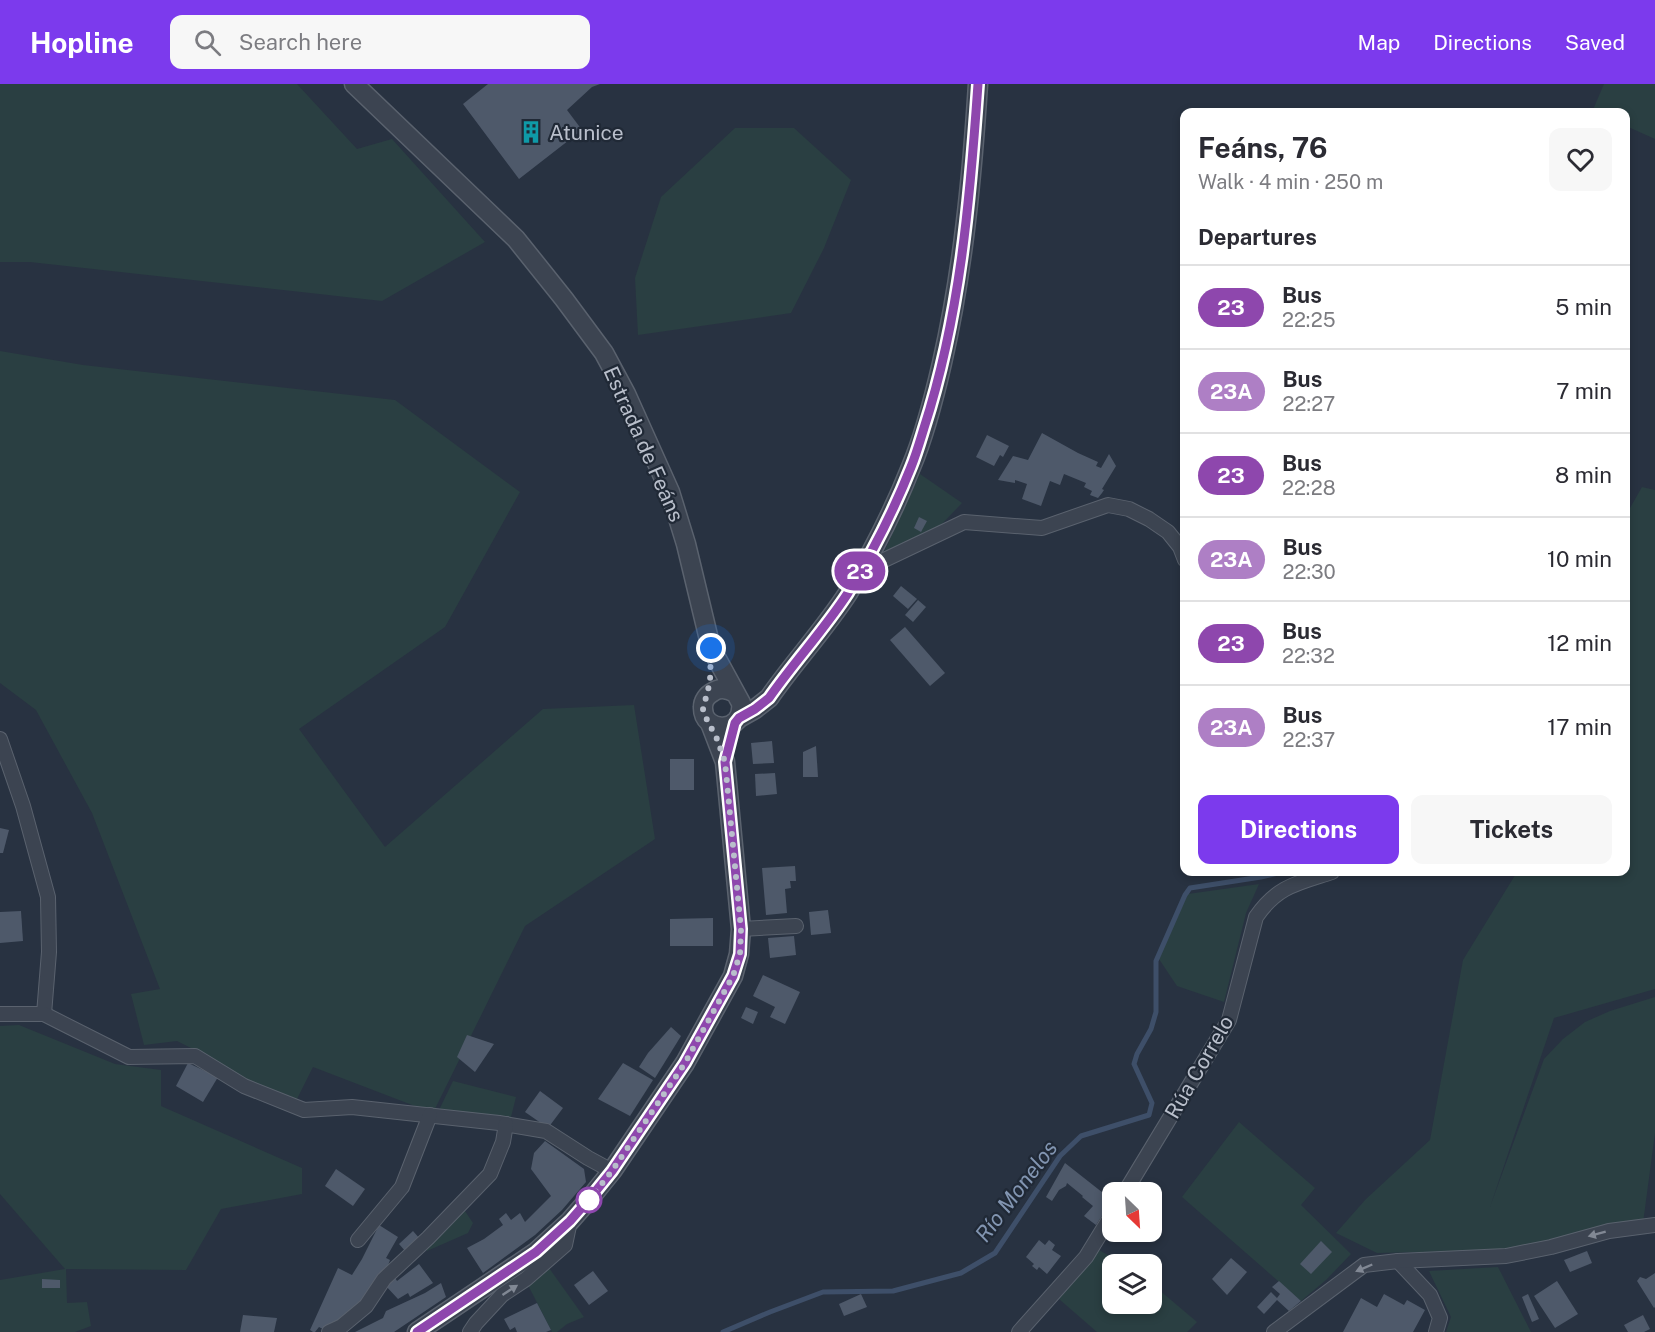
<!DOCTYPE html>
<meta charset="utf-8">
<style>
:root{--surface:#fff;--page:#f7f7f7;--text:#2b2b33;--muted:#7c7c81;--line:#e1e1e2;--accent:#7c3aed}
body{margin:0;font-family:"Public Sans",sans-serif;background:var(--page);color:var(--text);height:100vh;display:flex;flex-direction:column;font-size:22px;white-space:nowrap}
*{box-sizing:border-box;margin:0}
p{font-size:20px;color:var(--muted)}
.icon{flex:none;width:33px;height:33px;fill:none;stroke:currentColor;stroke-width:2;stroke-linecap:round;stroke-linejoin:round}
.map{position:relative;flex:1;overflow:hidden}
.details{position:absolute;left:1180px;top:24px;width:450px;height:768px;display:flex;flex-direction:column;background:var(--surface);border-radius:12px;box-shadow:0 3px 9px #0003}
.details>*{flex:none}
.badge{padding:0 12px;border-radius:20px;font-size:21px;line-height:39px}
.needle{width:39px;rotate:155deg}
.tools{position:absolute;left:1102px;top:1098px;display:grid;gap:12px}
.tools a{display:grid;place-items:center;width:60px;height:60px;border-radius:12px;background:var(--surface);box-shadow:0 3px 9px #0003;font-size:30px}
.you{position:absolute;width:30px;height:30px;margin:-15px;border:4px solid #fff;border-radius:50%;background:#1a73e8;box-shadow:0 0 0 9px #1a73e833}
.map>.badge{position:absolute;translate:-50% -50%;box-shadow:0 0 0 3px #fff}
h2{padding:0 18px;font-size:22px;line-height:54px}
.round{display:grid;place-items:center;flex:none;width:63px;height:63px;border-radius:12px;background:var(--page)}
.summary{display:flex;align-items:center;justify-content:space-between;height:102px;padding:0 18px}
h1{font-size:28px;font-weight:700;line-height:45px}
.cta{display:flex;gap:12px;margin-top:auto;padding:12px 18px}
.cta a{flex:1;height:69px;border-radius:12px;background:var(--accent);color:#fff;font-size:24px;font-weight:700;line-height:69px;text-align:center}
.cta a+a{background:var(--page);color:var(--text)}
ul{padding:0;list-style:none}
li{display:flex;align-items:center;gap:18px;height:84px;padding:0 18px;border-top:2px solid var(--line)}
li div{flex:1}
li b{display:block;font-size:22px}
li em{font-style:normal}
li .badge{min-width:66px;font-weight:700;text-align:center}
header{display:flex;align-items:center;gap:36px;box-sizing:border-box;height:84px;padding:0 30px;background:var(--accent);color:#fff}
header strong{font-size:28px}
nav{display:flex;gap:33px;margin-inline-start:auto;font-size:21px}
.search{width:420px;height:54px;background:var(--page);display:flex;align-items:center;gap:15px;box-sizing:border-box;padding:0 21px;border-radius:12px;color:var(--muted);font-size:22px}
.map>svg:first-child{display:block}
.green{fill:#2a3f42}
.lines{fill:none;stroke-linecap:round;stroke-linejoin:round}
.stream{stroke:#3e4f69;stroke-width:5}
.building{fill:#4e596a}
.minor-casing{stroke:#5a626e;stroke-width:16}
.tertiary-casing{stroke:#5a626e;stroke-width:21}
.minor{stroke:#3c4451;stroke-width:14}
.tertiary{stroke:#3c4451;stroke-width:18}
.oneway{fill:#818894}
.line-casing{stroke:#fff;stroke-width:14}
.line{stroke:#8e47ad;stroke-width:9}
.walk{stroke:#b9bfcb;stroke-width:6;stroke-dasharray:0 10.8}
.stop-dot{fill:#fff;stroke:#8e47ad;stroke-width:3}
.labels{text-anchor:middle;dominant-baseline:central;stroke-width:4.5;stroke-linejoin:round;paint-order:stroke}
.poi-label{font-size:21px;fill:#b9bfcb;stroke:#202936;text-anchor:start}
.street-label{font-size:21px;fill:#b9bfcb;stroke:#202936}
.water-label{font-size:22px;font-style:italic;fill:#8295b1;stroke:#202936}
</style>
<header>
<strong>Hopline</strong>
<div class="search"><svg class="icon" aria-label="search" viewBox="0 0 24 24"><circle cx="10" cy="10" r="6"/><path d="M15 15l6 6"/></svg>Search here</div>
<nav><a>Map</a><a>Directions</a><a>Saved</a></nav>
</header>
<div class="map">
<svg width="1655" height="1248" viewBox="0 0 1655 1248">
<rect width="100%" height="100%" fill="#283241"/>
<g class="green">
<path d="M0,0H297L357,65L392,55L485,158L382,217L30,178H0Z"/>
<path d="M1604,0H1655V55L1626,42V28H1592Z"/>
<path d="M735,44H794L851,96L824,164L791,229L638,251L635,194L661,113Z"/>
<path d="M0,267L83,281L395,316L520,408L445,543L299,645L385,763L543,625L634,621L655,755L525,842L433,1029L313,983L297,1015L248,996L217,977L177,957L144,961L131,910L160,905L92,729L36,626L0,599Z"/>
<path d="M920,390L962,419L939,443L883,470Z"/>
<path d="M1642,403L1655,406V905L1554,934L1490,1123L1544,975L1563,955L1585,938L1610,927L1655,913V1049L1643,1139L1511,1166L1377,1169L1336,1149L1366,1115L1430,1056L1463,876L1517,788H1626V431Z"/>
<path d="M1259,800L1246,829L1224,918L1177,902L1157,872L1188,810Z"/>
<path d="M19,941L115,980L161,986V1022L302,1084V1110L221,1125L186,1186L66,1185L67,1219L87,1218L91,1242L75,1248H0V1196L65,1185L0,1110V942Z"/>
<path d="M453,997L516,1013L510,1037L439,1026Z"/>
<path d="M1239,1038L1315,1104L1301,1121L1351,1170L1326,1196L1301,1217L1182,1113Z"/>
<path d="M463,1124L473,1139L468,1149L427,1167L425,1162Z"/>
<path d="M1097,1165L1124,1180H1113V1220H1152V1200L1197,1238L1187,1248H1097L1059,1215Z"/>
<path d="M1498,1183L1531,1248H1446L1451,1233L1429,1187Z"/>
<path d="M549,1184L584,1233L567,1240L557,1248H552L528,1201Z"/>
</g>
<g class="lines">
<path class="stream" d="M723,1248L770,1228L823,1208L893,1207L961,1189L995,1169L1060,1072L1081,1052L1149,1031L1152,1019L1134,980L1137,970L1151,945L1156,928V877L1185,811L1190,804L1261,793L1282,788"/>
</g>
<g class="building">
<path d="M488,0H600L592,3L567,26L582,46L519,95L463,20Z"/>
<path d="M1042,349L1078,369L1098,378L1096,382L1101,384L1109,370L1116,382L1102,405L1104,406L1102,409L1098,414L1090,411L1092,407L1084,403L1086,399L1064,390L1060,401L1050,397L1041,422L1022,415L1027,400L1015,396V399L998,396L1013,372L1028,376Z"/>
<path d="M987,351L1009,362L1003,373L1000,371L994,382L976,373Z"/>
<path d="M919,433L927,437L921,448L914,444Z"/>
<path d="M901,502L917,515L908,525L893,512Z"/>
<path d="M918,516L926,523L913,538L905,531Z"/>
<path d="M905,543L945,589L930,602L890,556Z"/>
<path d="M772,657L774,679L753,680L751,659Z"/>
<path d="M816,662L818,693H803V668Z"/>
<rect x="670" y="675" width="24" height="31"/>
<path d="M775,689L777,710L756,712L755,690Z"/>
<path d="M0,744L9,746L3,769H0Z"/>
<path d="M795,782L796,797H790L791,804L785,805L787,829L766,831L762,784Z"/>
<path d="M828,826L831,849L811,851L809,828Z"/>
<path d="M21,827L23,857L0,859V828Z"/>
<path d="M713,834V862H670V835Z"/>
<path d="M794,852L796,871L770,874L768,854Z"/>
<path d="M763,891L800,908L785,940L770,933L775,923L753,912Z"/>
<path d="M746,923L758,928L753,940L741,934Z"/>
<path d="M671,943L681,952L655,994L639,983L648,969Z"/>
<path d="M467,951L494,960L475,988L457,973Z"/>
<path d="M188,979L218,993L203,1018L176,1002Z"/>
<path d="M623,979L653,996L630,1032L598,1015Z"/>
<path d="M540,1007L563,1024L548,1044L525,1028Z"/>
<path d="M545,1057L584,1085L586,1098L562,1126L535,1151L483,1189L467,1164L484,1155L503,1141L499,1135L506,1129L511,1136L520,1129L525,1138L551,1112L531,1085L534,1069Z"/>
<path d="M1065,1079L1112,1116L1096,1141L1084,1132L1093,1122L1082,1113L1083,1112L1067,1099L1066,1102L1059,1106L1052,1117L1046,1113Z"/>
<path d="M336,1085L365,1105L353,1122L325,1102Z"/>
<path d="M379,1141L398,1153L386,1174L390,1176L386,1187L353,1229L325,1246L319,1243L315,1248H313L310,1246L338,1184L352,1191L362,1175Z"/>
<path d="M413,1147L420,1155L406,1168L399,1160Z"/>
<path d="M1039,1156L1045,1161L1049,1156L1055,1161L1052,1166L1061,1172L1047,1190L1039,1183L1037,1186L1032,1182L1034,1180L1026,1173Z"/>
<path d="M1321,1157L1332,1168L1311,1190L1300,1180Z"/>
<path d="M1587,1167L1592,1179L1570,1188L1564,1176Z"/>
<path d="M1231,1174L1247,1188L1227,1211L1212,1195Z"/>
<path d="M419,1180L433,1199L410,1213L408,1209L398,1215L385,1201L394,1192L397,1197Z"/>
<path d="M593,1187L608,1207L589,1221L574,1201Z"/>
<path d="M1655,1189V1223L1654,1224L1637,1197L1640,1193L1646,1195Z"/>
<path d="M42,1195L60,1196V1204H42Z"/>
<path d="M1279,1197L1301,1217L1289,1227L1277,1216L1264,1230L1257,1223L1271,1208L1277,1214L1280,1210L1272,1203Z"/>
<path d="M1557,1197L1578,1230L1555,1244L1534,1212Z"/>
<path d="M441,1199L446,1213L394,1248H355L383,1234L386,1227L425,1209Z"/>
<path d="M861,1210L867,1223L844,1232L839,1220Z"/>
<path d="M1384,1210L1404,1221L1407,1216L1425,1226L1413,1248H1343L1361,1214L1377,1223Z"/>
<path d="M1528,1210L1539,1235L1532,1238L1522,1213Z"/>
<path d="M537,1219L551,1246L546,1248H517L515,1243L510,1246L504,1235Z"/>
<path d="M243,1231L277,1234L274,1248H240Z"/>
<path d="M1643,1231L1650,1245L1644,1248H1628L1624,1241Z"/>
</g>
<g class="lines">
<g class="minor-casing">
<g id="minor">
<path d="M859,488L964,438L1042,444L1108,421L1129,425L1149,435L1168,448L1180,463L1185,476"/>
<path d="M0,655L23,722L48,813L49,868L44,930"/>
<path d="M741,845L796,842"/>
<path d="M0,930H44L129,973L195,972L244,1002L304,1026L352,1023L499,1039L546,1047L588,1074L612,1087"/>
<path d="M1125,1108L1229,936L1256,833C1277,802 1298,799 1332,788"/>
<path d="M358,1156L402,1103L430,1031"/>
<path d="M1398,1177L1430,1211L1440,1234L1436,1248"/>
<path d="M329,1248L342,1242L366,1222L384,1195L428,1154L490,1090L503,1058L506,1040"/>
<path d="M470,1248L476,1239L502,1211L526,1195L565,1161L570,1137"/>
<path d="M1019,1248L1086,1173L1113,1129"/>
<path d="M1274,1248L1364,1181L1398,1177L1506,1172L1551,1163L1609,1147L1655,1141"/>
</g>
</g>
<g class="tertiary-casing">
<g id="tertiary">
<path d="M354,0L516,155L564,215L604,269L626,310L670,408L686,460L711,564L741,619C745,650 702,650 703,623C703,617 707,611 713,608C720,603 728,605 735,609"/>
<path d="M739,634L755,625L769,614C794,578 824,546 848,509C872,469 894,426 911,383C925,350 934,314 942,279C963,187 972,94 978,0"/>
<path d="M417,1248L536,1168L570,1137L591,1113L612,1087L685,979L733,892L739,870L741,845L725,678L710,639"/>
</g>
</g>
<use href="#minor" class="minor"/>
<use href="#tertiary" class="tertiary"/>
</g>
<defs><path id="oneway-solid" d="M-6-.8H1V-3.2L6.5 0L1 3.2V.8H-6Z" transform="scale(1.5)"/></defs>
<g class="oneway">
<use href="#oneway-solid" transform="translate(1597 1150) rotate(165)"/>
<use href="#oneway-solid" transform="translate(1364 1184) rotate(157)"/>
<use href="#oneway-solid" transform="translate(510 1206) rotate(-33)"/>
</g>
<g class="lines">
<g class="line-casing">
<path id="line" d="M417,1248L536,1168L570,1137L591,1113L612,1087L685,979L733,892L740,870L741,845L725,678L735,639L739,634L755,625L769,614C794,578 824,546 848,509C872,469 894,426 911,383C916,371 920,357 924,344C960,233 970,116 978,0"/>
</g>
<use href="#line" class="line"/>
<path class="walk" d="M589,1116L612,1087L685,979L733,892L740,870L741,845L725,678L717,655L704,630L703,625L710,598L711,564"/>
</g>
<defs>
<g id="building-bare" transform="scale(1.8)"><path d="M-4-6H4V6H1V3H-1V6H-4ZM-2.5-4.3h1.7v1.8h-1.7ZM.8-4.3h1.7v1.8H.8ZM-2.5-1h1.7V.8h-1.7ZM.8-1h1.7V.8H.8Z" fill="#0f9aa8" stroke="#202936" stroke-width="2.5" paint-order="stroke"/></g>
</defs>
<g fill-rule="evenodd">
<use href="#building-bare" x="531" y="48"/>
</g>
<circle class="stop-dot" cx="589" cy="1116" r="12"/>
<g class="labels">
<g class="poi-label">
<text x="549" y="48">Atunice</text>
</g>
<g class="street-label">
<text transform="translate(644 360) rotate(66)">Estrada de Feáns</text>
<text transform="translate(1199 983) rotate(-60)">Rúa Correlo</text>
</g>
<g class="water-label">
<text transform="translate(1016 1107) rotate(-53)">Río Monelos</text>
</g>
</g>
</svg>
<div class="tools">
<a><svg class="needle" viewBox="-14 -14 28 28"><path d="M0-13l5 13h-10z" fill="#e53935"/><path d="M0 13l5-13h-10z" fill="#7c7c81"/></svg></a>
<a><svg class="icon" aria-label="layers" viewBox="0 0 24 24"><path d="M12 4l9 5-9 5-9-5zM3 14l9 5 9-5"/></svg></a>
</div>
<div class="you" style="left:711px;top:564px"></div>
<b class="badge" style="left:860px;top:487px;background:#8e47ad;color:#fff">23</b>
<section class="details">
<div class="summary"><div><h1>Feáns, 76</h1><p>Walk · 4 min · 250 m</p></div><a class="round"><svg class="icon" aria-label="heart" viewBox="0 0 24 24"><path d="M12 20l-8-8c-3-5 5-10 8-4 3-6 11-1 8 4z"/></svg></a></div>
<h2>Departures</h2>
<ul>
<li><span class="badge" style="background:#8e47ad;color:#fff">23</span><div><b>Bus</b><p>22:25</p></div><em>5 min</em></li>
<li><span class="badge" style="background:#ae7fc5;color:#fff">23A</span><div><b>Bus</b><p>22:27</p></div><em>7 min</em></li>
<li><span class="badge" style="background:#8e47ad;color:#fff">23</span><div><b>Bus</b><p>22:28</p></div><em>8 min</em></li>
<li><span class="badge" style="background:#ae7fc5;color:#fff">23A</span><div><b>Bus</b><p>22:30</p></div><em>10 min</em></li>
<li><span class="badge" style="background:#8e47ad;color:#fff">23</span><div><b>Bus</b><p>22:32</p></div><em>12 min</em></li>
<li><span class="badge" style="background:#ae7fc5;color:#fff">23A</span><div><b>Bus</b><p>22:37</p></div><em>17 min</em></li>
</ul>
<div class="cta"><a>Directions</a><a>Tickets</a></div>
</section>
</div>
